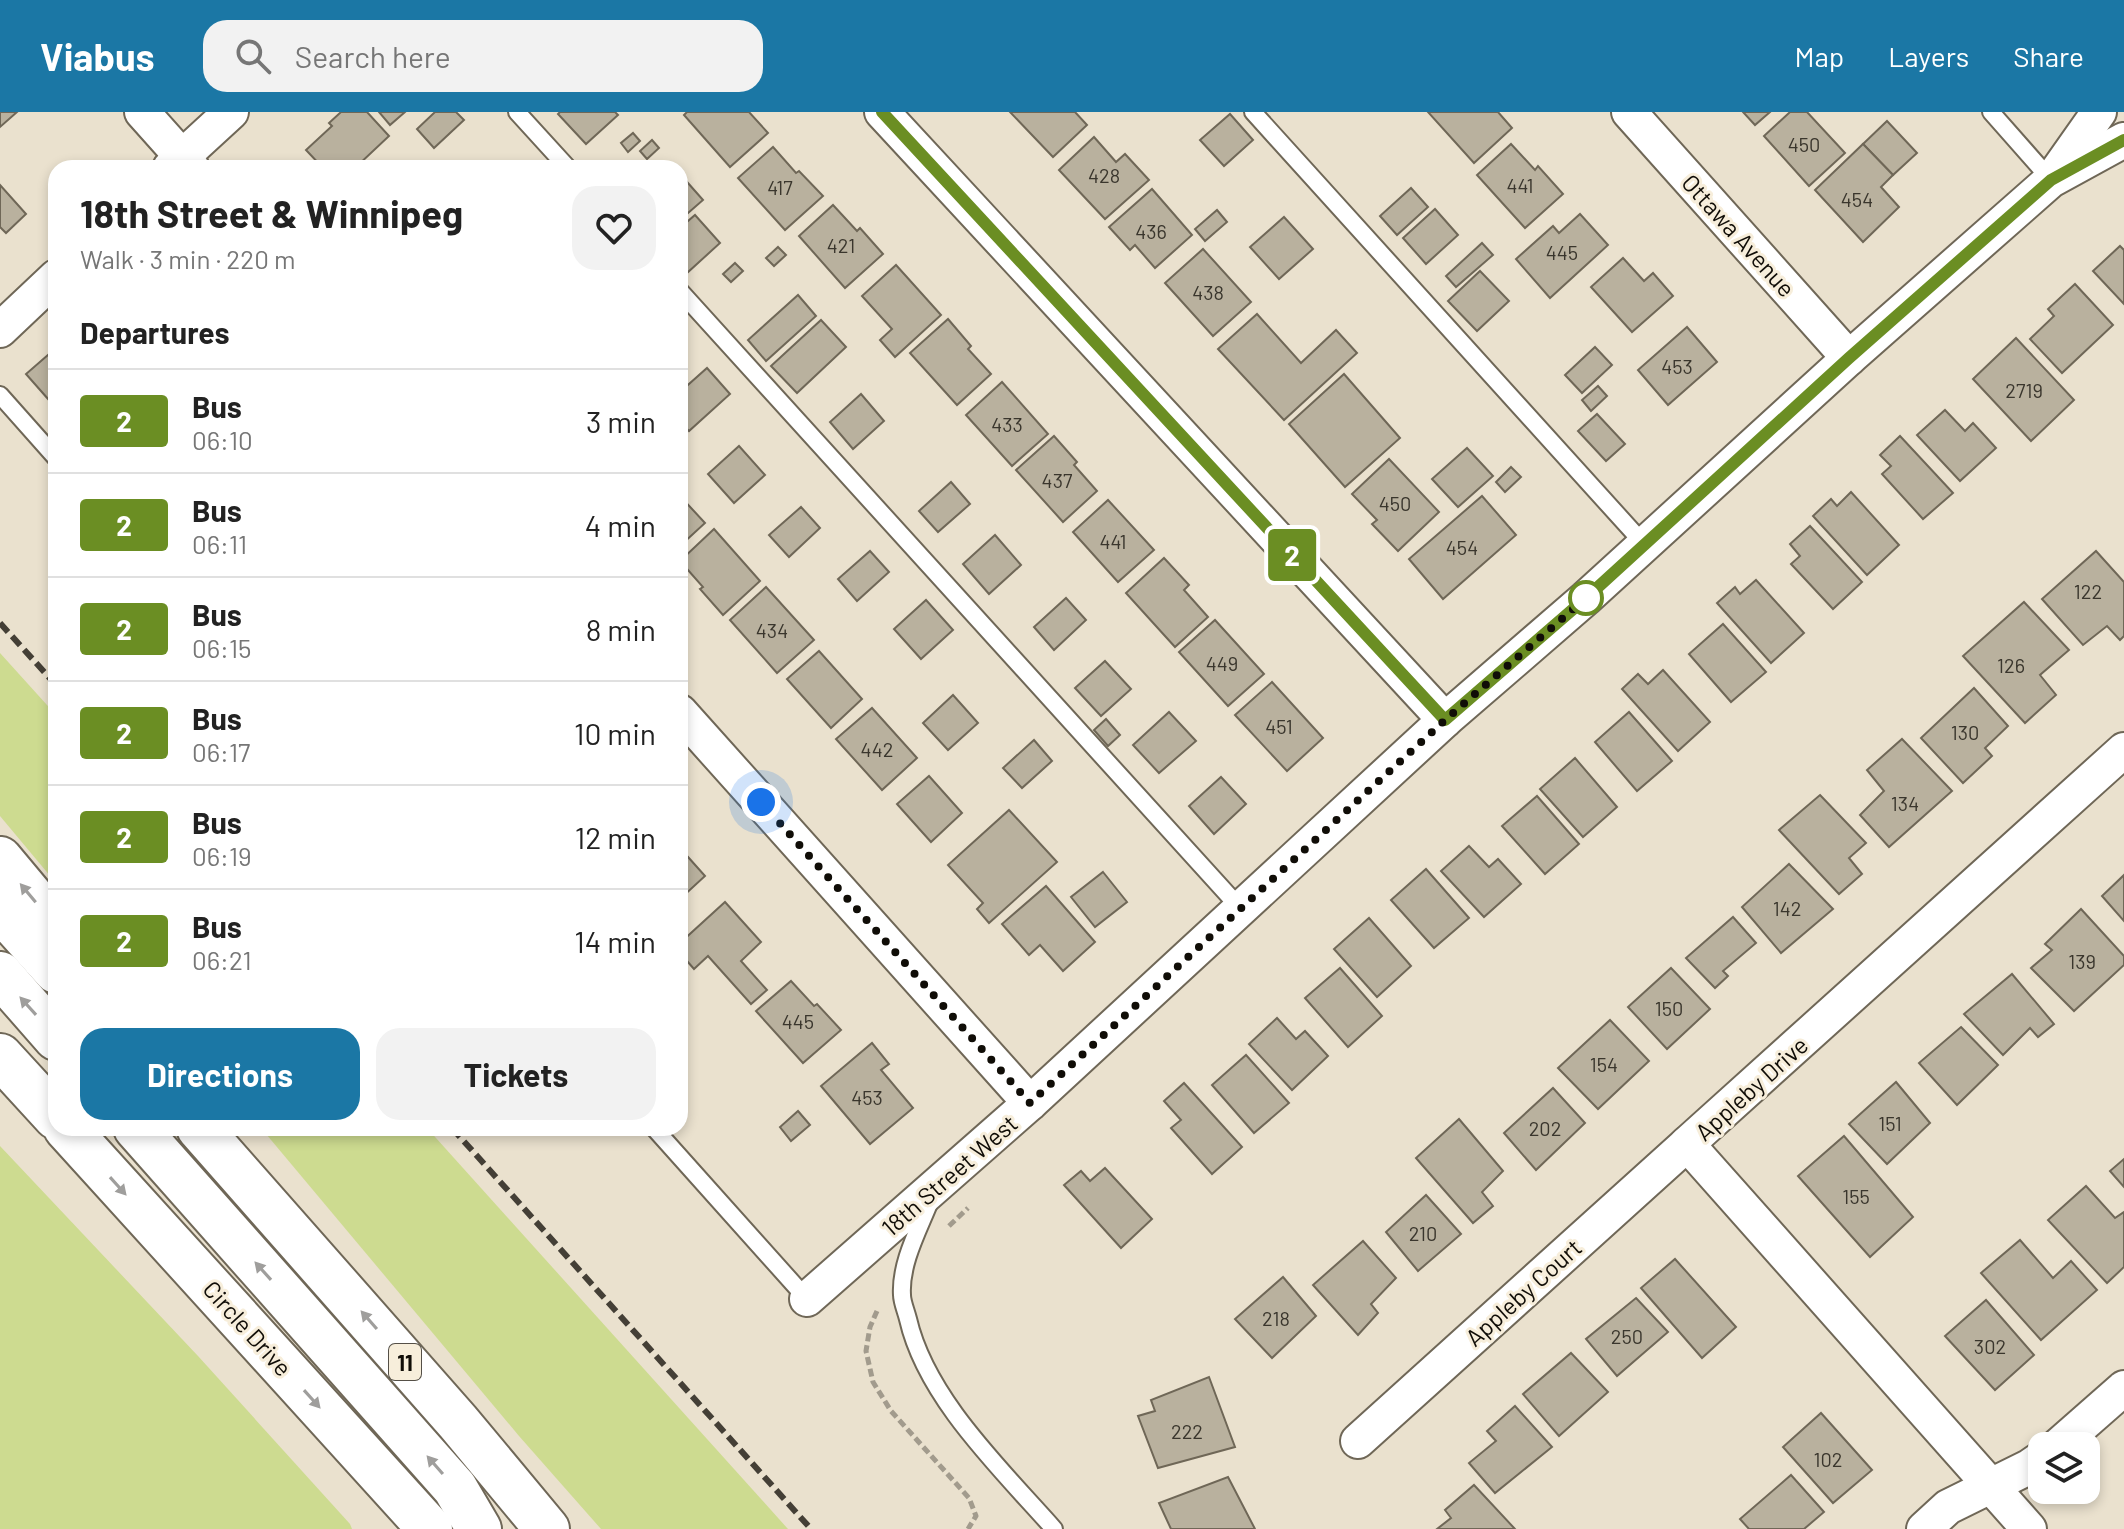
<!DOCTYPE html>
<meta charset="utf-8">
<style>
:root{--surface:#fff;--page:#f2f2f2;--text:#222;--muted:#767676;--line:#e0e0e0;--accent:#1b77a5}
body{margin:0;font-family:Barlow,sans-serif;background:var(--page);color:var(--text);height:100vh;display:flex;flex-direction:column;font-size:30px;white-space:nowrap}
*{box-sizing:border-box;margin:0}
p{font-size:26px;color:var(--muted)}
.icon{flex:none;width:44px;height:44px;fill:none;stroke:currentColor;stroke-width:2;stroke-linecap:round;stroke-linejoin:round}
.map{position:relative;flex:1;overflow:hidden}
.sheet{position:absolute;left:48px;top:48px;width:640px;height:976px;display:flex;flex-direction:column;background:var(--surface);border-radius:24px;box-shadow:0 4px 12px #0003}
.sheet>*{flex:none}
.badge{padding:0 16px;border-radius:6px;font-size:28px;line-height:52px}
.buttons{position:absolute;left:2028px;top:1320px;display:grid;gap:16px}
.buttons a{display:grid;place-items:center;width:72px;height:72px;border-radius:16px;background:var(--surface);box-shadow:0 4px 12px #0003;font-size:40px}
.you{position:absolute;width:40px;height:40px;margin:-20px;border:6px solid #fff;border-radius:50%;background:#1a73e8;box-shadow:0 0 0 12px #1a73e833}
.map>.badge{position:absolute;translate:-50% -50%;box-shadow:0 0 0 4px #fff}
h2{padding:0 32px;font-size:30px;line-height:72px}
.round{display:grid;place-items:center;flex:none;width:84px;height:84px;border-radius:24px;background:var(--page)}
.summary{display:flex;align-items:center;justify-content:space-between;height:136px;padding:0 32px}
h1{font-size:38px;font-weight:700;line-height:60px}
.action{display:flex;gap:16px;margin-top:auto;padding:16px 32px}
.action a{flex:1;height:92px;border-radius:24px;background:var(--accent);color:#fff;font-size:32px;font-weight:700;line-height:92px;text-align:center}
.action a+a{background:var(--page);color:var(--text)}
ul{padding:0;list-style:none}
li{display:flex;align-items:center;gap:24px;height:104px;padding:0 32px;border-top:2px solid var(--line)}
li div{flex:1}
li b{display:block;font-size:30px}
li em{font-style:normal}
li .badge{min-width:88px;font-weight:700;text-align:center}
header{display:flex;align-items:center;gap:48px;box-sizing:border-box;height:112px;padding:0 40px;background:var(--accent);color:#fff}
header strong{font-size:38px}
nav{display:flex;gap:44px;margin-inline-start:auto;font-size:28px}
.search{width:560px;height:72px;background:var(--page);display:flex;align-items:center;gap:20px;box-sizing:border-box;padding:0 28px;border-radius:24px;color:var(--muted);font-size:30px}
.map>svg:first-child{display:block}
.green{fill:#cddb90}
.building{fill:#b9b19e;stroke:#6f6757;stroke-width:2}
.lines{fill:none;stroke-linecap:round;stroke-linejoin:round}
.service-casing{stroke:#6f6757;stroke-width:20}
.minor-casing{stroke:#6f6757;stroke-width:38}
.trunk-casing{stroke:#6f6757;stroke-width:48}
.path{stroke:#a29b8d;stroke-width:5;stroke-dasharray:8 4;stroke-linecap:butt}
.service{stroke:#fff;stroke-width:16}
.minor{stroke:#fff;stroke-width:34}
.trunk{stroke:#fff;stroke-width:44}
.rail{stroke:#443f36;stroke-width:6;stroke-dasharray:12 6;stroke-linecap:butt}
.oneway{fill:#9f9e9c}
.line-casing{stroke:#fff;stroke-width:18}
.line{stroke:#6b8e23;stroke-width:12}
.walk{stroke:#100d07;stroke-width:8;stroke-dasharray:0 14.4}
.stop-dot{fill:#fff;stroke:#6b8e23;stroke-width:4}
.labels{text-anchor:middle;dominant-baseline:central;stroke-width:6;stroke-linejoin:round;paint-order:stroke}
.number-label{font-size:20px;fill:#3a362d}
.shield{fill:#f7eedb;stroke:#555047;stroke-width:2}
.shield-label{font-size:22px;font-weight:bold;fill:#100d07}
.street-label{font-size:24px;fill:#100d07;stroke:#f7eedb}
</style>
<header>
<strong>Viabus</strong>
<div class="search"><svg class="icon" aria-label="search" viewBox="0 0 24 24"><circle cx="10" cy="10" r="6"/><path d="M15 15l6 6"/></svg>Search here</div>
<nav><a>Map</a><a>Layers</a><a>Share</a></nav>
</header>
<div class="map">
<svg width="2124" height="1417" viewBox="0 0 2124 1417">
<rect width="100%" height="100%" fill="#eae1ce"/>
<g class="green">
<path d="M0,541L56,603V771L0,704Z"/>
<path d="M261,1016H427L788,1417H601L519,1324Z"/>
<path d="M0,1034L198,1244L350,1412L352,1417H0Z"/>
</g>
<g class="building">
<path d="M0,0H17L0,15Z"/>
<path d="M341,0H367L389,24L355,56H323L306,38L332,14L329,11Z"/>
<path d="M379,0H405L390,13Z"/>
<path d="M435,0H456L464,8L434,36L417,17Z"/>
<path d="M560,0H615L618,3L586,32L558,2Z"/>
<path d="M687,0H749L768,21L730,55L684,3Z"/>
<path d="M1010,0H1075L1087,13L1053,45Z"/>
<path d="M1428,0H1498L1512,16L1474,51Z"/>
<path d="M1743,0H1770L1755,13Z"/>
<path d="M1790,0H1807L1845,41L1809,74L1764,24Z"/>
<path d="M1230,2L1253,28L1224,54L1200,28Z"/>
<path d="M1887,9L1917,41L1893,63L1863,32Z"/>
<path d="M633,21L640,29L628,40L621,31Z"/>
<path d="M1094,25L1116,50L1125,42L1149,68L1105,107L1059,58Z"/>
<path d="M652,28L659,36L647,47L640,39Z"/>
<path d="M1511,32L1535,58L1538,54L1563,82L1525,116L1477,63Z"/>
<path d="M1863,32L1893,63L1881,75L1899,95L1863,130L1815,78Z"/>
<path d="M773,35L796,61L799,59L823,84L785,118L738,66Z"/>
<path d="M680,62L703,88L680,108Z"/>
<path d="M0,73L26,102L6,121L0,115Z"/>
<path d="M1411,76L1428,95L1397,123L1380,104Z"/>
<path d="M1152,77L1192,123L1155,156L1135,133L1130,138L1109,115Z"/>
<path d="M833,93L857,119L860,116L883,142L845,176L799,124Z"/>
<path d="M1435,97L1458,123L1426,152L1403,126Z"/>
<path d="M1217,98L1227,110L1205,129L1195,117Z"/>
<path d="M1580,102L1608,133L1550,186L1516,147L1553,114L1559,121Z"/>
<path d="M695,103L720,131L687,161L680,153V116Z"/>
<path d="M1284,105L1313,137L1279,167L1250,135Z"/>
<path d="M1482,131L1493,143L1456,175L1446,164Z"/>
<path d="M2120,134L2124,138V192L2093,159Z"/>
<path d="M778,135L786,143L774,154L766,146Z"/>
<path d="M1203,137L1251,190L1213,224L1165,171Z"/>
<path d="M1623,146L1644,169L1653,161L1673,184L1632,220L1591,175Z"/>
<path d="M735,151L743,159L731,170L723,162Z"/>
<path d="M896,153L941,203L895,245L880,228L892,217L862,184Z"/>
<path d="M1480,159L1509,189L1477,219L1448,189Z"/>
<path d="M2075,172L2113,213L2062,261L2030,227L2054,204L2048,197Z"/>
<path d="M798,183L816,204L766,249L748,228Z"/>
<path d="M1257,202L1301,251L1336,218L1357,241L1284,308L1218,237Z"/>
<path d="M948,207L971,234L968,237L991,262L957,293L910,241Z"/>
<path d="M821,208L846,235L797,281L771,254Z"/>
<path d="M1687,215L1717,250L1668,293L1638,258Z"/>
<path d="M2016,226L2074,288L2031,329L1973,267Z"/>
<path d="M1595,235L1612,253L1582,281L1565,263Z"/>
<path d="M56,236V296L26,262Z"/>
<path d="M707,256L730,282L689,319L680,310V280Z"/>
<path d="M1344,262L1400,326L1345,375L1289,312Z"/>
<path d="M1002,270L1048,322L1012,354L966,303Z"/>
<path d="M1598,274L1607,284L1591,299L1582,288Z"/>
<path d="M861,282L884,309L853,337L830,310Z"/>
<path d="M1945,298L1965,319L1973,311L1996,336L1960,369L1917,323Z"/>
<path d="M1597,302L1625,332L1606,349L1578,319Z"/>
<path d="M1054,324L1077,350L1074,353L1097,379L1063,410L1016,358Z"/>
<path d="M1900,324L1953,381L1923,407L1882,362L1891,354L1880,343Z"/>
<path d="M739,334L765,363L734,391L708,362Z"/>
<path d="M1467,336L1493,364L1458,395L1432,367Z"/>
<path d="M1389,347L1439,400L1398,439L1372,412L1377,408L1352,382Z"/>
<path d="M1511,355L1521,365L1505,380L1496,370Z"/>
<path d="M951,370L970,392L938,420L919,399Z"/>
<path d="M1851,380L1899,433L1867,463L1813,404L1831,387L1837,394Z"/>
<path d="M680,384L705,411L680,434Z"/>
<path d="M1482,384L1516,423L1443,487L1409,447Z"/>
<path d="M1108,388L1154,438L1118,470L1073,420Z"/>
<path d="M801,395L820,416L789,445L769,423Z"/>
<path d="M1810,414L1862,470L1833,497L1791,452L1800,444L1790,432Z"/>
<path d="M714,417L760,469L723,503L700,477L703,475L680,449Z"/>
<path d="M995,423L1021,453L989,482L963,452Z"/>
<path d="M870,439L889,460L857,489L838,467Z"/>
<path d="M2096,439L2124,470V524L2120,528L2107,514L2083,533L2042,487Z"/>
<path d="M1164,446L1189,473L1184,478L1208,505L1175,535L1126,481Z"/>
<path d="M1756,468L1804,521L1771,551L1717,491L1735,475L1740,482Z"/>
<path d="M766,475L814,528L777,561L730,508Z"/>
<path d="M1066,486L1086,508L1054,538L1034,515Z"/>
<path d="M926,488L953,518L921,547L894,517Z"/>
<path d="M2024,490L2069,538L2040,563L2056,583L2025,611L1963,544Z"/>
<path d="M1215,508L1264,562L1228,594L1179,540Z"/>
<path d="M1723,512L1766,560L1731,590L1689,542Z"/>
<path d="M819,539L862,587L831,616L787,567Z"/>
<path d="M1105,549L1131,577L1101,604L1075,576Z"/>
<path d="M1663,558L1710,610L1678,639L1622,577L1638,562L1648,572Z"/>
<path d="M1272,570L1323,626L1287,659L1235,603Z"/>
<path d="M1974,576L2008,614L1985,636L1992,644L1963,671L1921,626Z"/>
<path d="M953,583L978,611L948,638L923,611Z"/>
<path d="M872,596L917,646L882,678L836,627Z"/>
<path d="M1169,600L1196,629L1159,661L1133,633Z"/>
<path d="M1629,600L1672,649L1637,679L1595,630Z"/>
<path d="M1106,607L1120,623L1108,634L1094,618Z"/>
<path d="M1902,627L1952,679L1889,735L1860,703L1884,679L1867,658Z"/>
<path d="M1034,628L1052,649L1022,676L1003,656Z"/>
<path d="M1575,646L1617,695L1583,725L1540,677Z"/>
<path d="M929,664L962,701L931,730L897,692Z"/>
<path d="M1221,665L1246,692L1214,722L1189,694Z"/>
<path d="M1820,683L1866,731L1849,746L1862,762L1839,782L1779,718Z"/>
<path d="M1537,684L1579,732L1545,762L1502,714Z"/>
<path d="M1009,698L1057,750L989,811L977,797L983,791L948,753Z"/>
<path d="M1469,734L1489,755L1498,747L1521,772L1484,805L1441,759Z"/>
<path d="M680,736L705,764L680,787Z"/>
<path d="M1789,752L1833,797L1781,841L1742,795Z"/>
<path d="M1426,757L1469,806L1434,836L1391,788Z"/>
<path d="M1103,760L1127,790L1095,815L1071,785Z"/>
<path d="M2124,763V809L2102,784Z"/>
<path d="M1046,774L1095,830L1063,859L1040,833L1029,843L1002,812Z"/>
<path d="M725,790L761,830L741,849L767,878L751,892L708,844L694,857L680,841V831Z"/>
<path d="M2081,797L2124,844V853L2074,899L2031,856L2052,838L2045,832Z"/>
<path d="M1733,805L1756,831L1723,859L1728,864L1715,876L1686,846Z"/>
<path d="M1369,806L1411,854L1377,885L1334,837Z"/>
<path d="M1340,856L1382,904L1348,935L1305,886Z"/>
<path d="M1671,856L1710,897L1667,937L1628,895Z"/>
<path d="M2012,862L2054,912L2038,925L2030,916L2003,943L1964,902Z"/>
<path d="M791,869L814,894L817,892L841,918L803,951L756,899Z"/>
<path d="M1277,906L1296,927L1305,919L1328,944L1292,978L1249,932Z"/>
<path d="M1610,908L1649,949L1598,997L1558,956Z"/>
<path d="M1961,915L1998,953L1957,993L1919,951Z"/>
<path d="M872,931L889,952L881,958L913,996L870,1032L821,974Z"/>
<path d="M1246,943L1289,991L1254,1021L1212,973Z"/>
<path d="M1896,970L1930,1011L1887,1052L1849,1012Z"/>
<path d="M1184,971L1242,1035L1212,1062L1171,1016L1181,1008L1164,989Z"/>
<path d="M1553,976L1585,1011L1536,1058L1504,1021Z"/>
<path d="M798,999L810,1013L791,1029L780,1015Z"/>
<path d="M1459,1007L1503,1059L1482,1080L1493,1094L1473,1111L1416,1046Z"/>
<path d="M1844,1024L1913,1105L1870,1145L1798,1064Z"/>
<path d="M2124,1047V1075L2110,1059Z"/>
<path d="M1105,1056L1152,1107L1121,1136L1064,1073L1081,1059L1090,1069Z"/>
<path d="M2086,1074L2115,1106L2124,1100V1155L2107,1171L2048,1108Z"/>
<path d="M1426,1083L1461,1122L1418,1159L1386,1120Z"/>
<path d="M2020,1128L2053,1166L2071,1149L2097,1178L2041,1228L1981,1161Z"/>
<path d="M1363,1129L1396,1166L1371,1192L1378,1201L1358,1223L1313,1173Z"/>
<path d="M1675,1147L1736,1215L1702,1246L1641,1176Z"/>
<path d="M1283,1165L1316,1204L1272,1246L1235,1207Z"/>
<path d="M1636,1186L1668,1220L1617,1264L1586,1227Z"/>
<path d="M1986,1188L2034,1243L1995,1278L1945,1224Z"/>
<path d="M1571,1241L1608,1280L1559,1324L1523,1282Z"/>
<path d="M1209,1265L1235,1335L1158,1356L1138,1304L1155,1299L1151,1288Z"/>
<path d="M1515,1294L1552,1335L1495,1381L1469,1351L1496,1329L1487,1319Z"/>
<path d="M1821,1301L1872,1358L1833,1391L1783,1335Z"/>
<path d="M1791,1363L1824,1400L1804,1417H1749L1740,1407Z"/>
<path d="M1228,1365L1255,1417H1171L1159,1391Z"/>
<path d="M1474,1373L1515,1417H1437L1451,1406L1445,1398Z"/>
</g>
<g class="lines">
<g class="service-casing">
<g id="service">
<path d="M517,0L568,56"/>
<path d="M1253,0L1644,432"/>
<path d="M1991,0L2051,68"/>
<path d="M680,179L1240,796"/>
<path d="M0,283L56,346"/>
<path d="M654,1016L807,1187"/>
<path d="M930,1089C919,1117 900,1151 902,1183C902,1190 906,1199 908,1207C926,1286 1001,1357 1054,1417"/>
</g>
</g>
<g class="minor-casing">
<g id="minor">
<path d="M142,0L192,56"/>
<path d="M882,0L1445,608"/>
<path d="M1629,0L1849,246"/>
<path d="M170,56L231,0"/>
<path d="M2056,61L2099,0"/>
<path d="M0,218L56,165"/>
<path d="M680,600L1030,991"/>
<path d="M807,1187L1030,991L1445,608L1586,486L1849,246L2051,68L2124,28"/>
<path d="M1358,1329L1687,1032"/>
<path d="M2058,1334L2124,1276"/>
<path d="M1924,1417L1948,1395L2029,1355L2042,1346"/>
<path d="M2029,1417L1687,1032L2124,638"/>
</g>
</g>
<g class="trunk-casing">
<g id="trunk">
<path d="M0,747L56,814"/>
<path d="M0,797L56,859"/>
<path d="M0,862L56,926"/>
<path d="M0,944L56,1005"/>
<path d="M66,1016L430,1417"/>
<path d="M136,1016L455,1376L479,1417"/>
<path d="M199,1016L458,1310L547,1417"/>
</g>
</g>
<g class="path">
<path d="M949,1114L968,1096"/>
<path d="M877,1199L870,1215L866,1239L873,1270L891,1299L969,1386L976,1404L968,1417"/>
</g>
<use href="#service" class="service"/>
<use href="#minor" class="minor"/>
<use href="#trunk" class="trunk"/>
<g class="rail">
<path d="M0,511L56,573"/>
<path d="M452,1016L811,1417"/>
</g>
</g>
<defs><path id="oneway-solid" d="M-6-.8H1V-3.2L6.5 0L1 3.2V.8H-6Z" transform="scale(2)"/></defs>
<g class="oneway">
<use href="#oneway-solid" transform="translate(28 781) rotate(-130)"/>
<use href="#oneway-solid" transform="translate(28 894) rotate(-132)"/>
<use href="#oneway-solid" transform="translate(118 1074) rotate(48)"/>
<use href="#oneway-solid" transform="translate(263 1159) rotate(-132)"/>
<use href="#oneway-solid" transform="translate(369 1208) rotate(-131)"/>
<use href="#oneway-solid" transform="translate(312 1287) rotate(48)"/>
<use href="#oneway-solid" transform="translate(435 1353) rotate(-131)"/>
</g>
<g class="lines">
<g class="line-casing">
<path id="line" d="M882,0L1445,608L1586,486L1849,246L2051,68L2124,28"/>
</g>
<use href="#line" class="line"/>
<path class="walk" d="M761,690L1030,991L1445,608L1586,486"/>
</g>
<circle class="stop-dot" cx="1586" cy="486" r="16"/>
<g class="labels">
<g class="number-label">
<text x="1804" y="32">450</text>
<text x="1104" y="63">428</text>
<text x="1520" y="73">441</text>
<text x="780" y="75">417</text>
<text x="1857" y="87">454</text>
<text x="1151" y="119">436</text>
<text x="841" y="133">421</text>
<text x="1562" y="140">445</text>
<text x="1208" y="180">438</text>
<text x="1677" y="254">453</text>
<text x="2024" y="278">2719</text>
<text x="1007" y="312">433</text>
<text x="1057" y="368">437</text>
<text x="1395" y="391">450</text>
<text x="1113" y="429">441</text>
<text x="1462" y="435">454</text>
<text x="2088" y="479">122</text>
<text x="772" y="518">434</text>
<text x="1222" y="551">449</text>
<text x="2011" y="553">126</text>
<text x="1279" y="614">451</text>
<text x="1965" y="620">130</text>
<text x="877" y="637">442</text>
<text x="1905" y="691">134</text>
<text x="1787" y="796">142</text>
<text x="2082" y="849">139</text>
<text x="1669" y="896">150</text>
<text x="798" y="909">445</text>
<text x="1604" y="952">154</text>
<text x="867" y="985">453</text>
<text x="1890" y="1011">151</text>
<text x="1545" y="1016">202</text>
<text x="1856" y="1084">155</text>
<text x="1423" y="1121">210</text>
<text x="1276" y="1206">218</text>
<text x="1627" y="1224">250</text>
<text x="1990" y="1234">302</text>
<text x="1187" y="1319">222</text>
<text x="1828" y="1347">102</text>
</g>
<rect class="shield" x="389" y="1232" width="32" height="36" rx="6"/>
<g class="shield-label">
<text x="405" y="1250">11</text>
</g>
<g class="street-label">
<text transform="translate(1739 123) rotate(48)">Ottawa Avenue</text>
<text transform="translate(1751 976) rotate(-42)">Appleby Drive</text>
<text transform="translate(949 1063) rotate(-41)">18th Street West</text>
<text transform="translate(1523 1180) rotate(-42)">Appleby Court</text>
<text transform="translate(248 1216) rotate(48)">Circle Drive</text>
</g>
</g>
</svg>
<div class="buttons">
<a><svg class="icon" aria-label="layers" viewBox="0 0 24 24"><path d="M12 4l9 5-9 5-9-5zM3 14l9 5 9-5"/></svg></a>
</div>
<div class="you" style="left:761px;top:690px"></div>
<b class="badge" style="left:1292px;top:443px;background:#6b8e23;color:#fff">2</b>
<section class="sheet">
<div class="summary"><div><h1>18th Street &amp; Winnipeg</h1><p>Walk · 3 min · 220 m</p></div><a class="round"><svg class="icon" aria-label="heart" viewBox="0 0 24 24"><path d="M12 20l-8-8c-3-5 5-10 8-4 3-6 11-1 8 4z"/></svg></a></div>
<h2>Departures</h2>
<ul>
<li><span class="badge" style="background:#6b8e23;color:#fff">2</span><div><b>Bus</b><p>06:10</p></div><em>3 min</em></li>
<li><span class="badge" style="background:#6b8e23;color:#fff">2</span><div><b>Bus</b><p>06:11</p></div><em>4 min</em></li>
<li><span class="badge" style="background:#6b8e23;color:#fff">2</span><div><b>Bus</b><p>06:15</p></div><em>8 min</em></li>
<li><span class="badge" style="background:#6b8e23;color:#fff">2</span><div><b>Bus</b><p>06:17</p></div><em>10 min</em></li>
<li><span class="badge" style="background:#6b8e23;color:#fff">2</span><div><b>Bus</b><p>06:19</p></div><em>12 min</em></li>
<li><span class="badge" style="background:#6b8e23;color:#fff">2</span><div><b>Bus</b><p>06:21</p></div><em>14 min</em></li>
</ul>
<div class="action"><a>Directions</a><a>Tickets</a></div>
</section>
</div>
